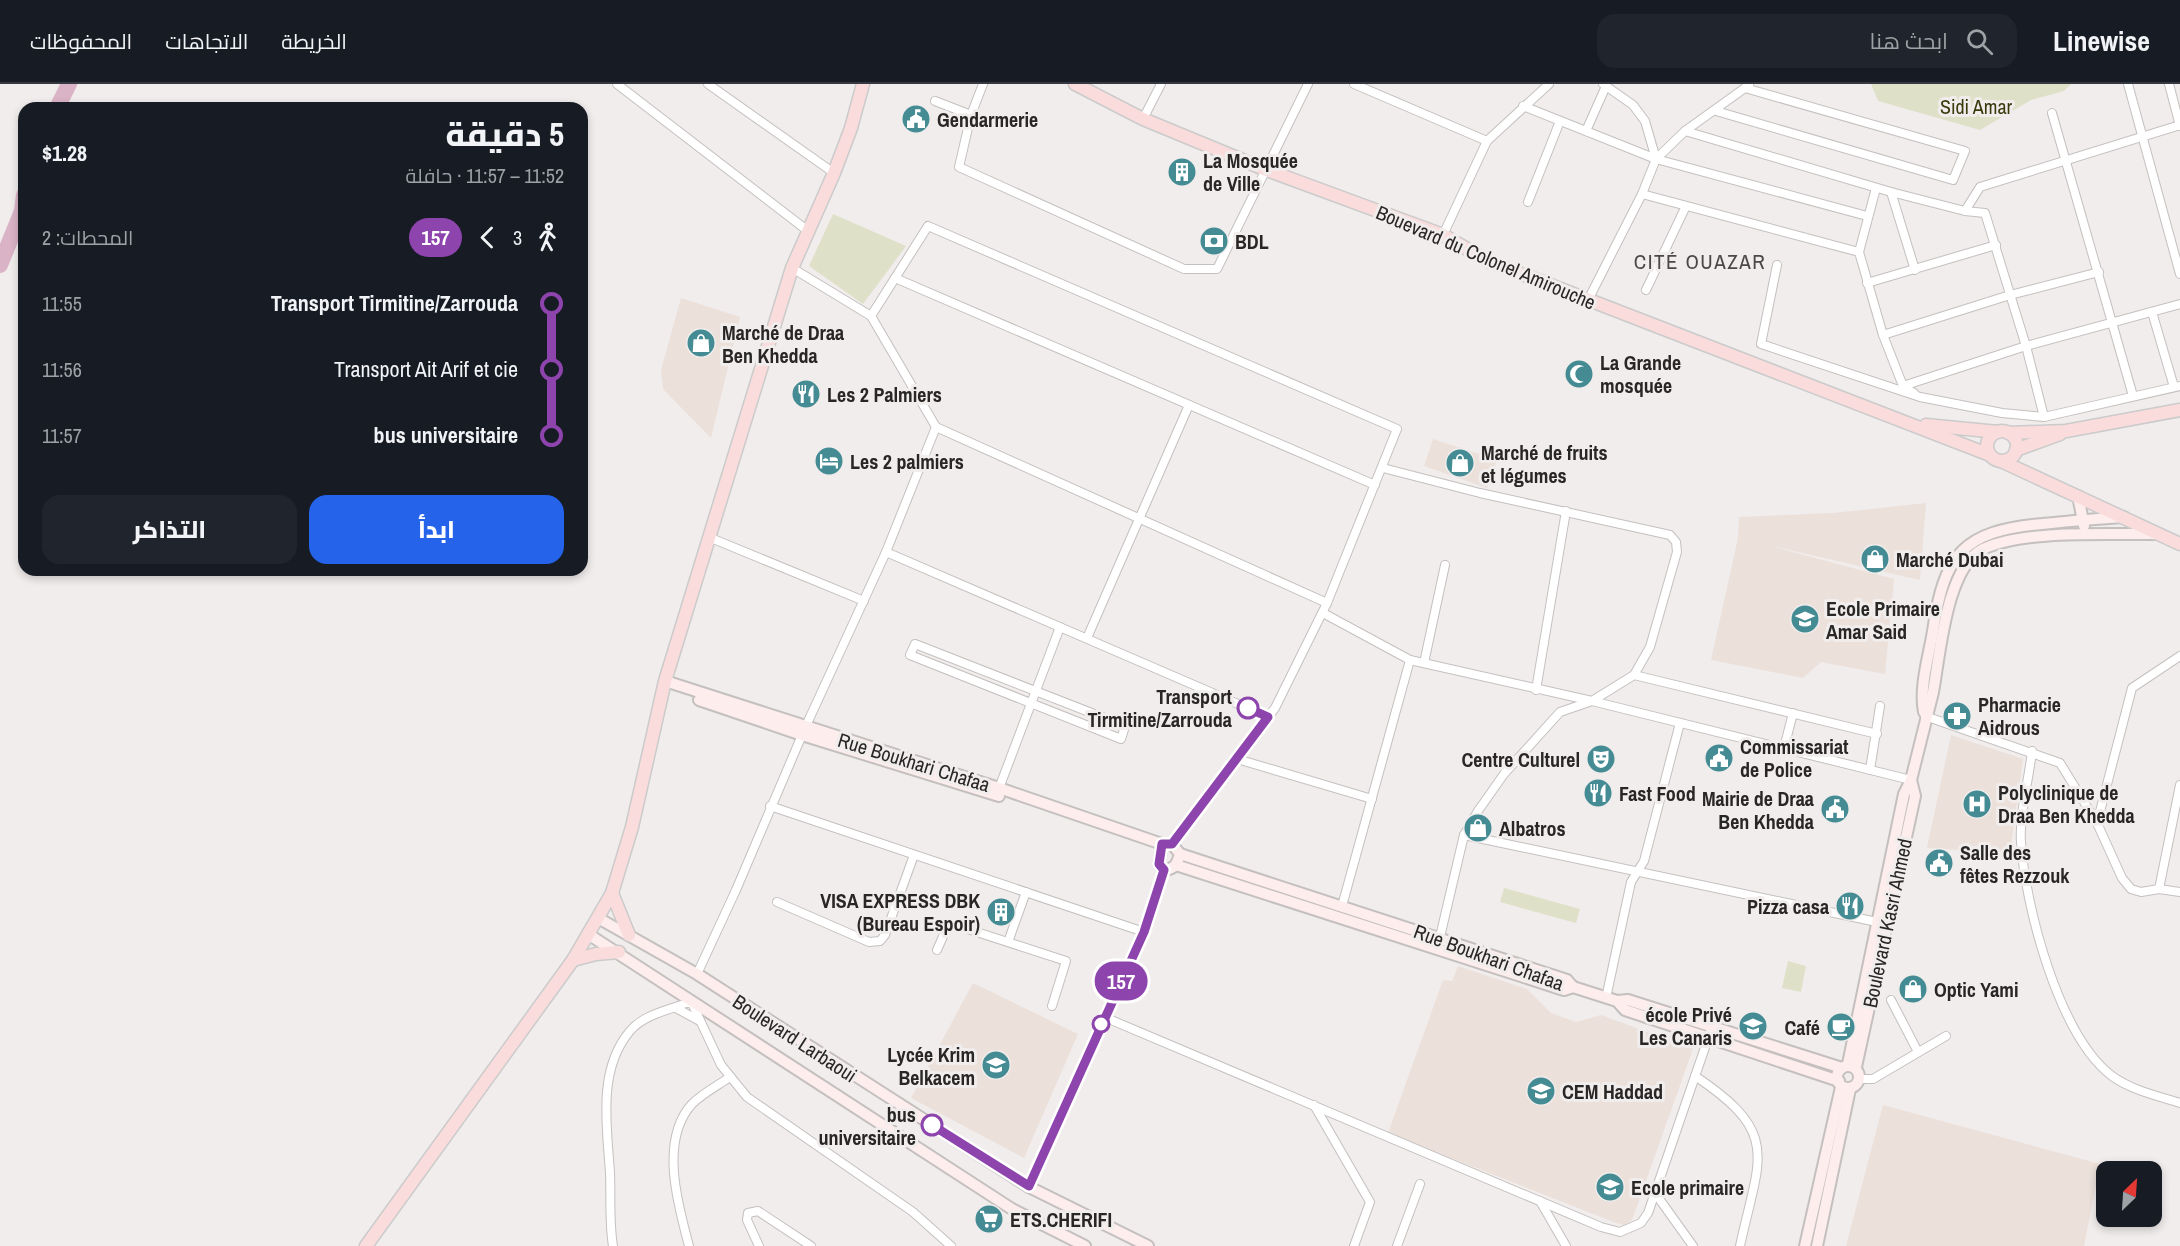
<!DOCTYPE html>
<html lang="ar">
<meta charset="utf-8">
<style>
:root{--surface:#171b24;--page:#20242c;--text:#f1f3f6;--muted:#9ea1a6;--line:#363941;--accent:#2563eb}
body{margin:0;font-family:"Archivo Narrow",Cairo,sans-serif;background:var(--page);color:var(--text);direction:rtl;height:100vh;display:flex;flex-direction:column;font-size:22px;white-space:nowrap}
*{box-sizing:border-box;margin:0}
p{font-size:20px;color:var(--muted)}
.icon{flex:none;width:33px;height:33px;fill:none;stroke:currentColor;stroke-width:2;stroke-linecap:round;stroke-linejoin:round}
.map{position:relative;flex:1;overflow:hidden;direction:ltr}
.sheet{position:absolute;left:18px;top:18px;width:570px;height:474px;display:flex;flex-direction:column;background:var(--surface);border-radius:18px;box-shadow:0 3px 9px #0003;direction:rtl}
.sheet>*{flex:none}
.badge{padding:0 12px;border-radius:20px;font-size:21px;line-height:39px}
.needle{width:39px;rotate:25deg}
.controls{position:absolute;left:2096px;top:1077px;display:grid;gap:12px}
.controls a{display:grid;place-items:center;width:66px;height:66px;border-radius:12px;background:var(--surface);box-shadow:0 3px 9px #0003;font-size:30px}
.map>.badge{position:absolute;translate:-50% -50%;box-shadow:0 0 0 3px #fff}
.legs{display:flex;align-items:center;gap:9px;height:66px;padding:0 24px;font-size:20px}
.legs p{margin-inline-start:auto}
.overview{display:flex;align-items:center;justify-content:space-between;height:102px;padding:0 24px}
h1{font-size:33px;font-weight:800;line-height:45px}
.action{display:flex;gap:12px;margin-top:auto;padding:12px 24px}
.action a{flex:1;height:69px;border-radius:18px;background:var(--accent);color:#fff;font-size:24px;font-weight:800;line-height:69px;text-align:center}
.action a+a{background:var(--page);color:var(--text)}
ul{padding:0 24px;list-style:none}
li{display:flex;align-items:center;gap:21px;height:66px;font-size:22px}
li i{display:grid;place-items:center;width:9px;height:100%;margin:0 8px;background:currentColor}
li i::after{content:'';width:15px;height:15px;margin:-8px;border:4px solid;border-radius:50%;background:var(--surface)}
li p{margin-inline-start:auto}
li:first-child i{background:linear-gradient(#0000 50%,currentColor 0)}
li:last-child i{background:linear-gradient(currentColor 50%,#0000 0)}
header{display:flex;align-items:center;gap:36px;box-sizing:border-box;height:84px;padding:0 30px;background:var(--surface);border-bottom:2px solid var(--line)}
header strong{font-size:28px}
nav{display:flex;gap:33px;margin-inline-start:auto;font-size:21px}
.search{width:420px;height:54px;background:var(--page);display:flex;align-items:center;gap:15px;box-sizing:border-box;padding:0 21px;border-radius:18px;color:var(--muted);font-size:22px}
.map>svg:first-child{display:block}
.built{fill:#ebe0da}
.green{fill:#dee1c8}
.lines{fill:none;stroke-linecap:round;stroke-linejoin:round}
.river{stroke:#dab3c6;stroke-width:16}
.street-casing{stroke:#c4c0bf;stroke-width:10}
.secondary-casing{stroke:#c4c0bf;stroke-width:14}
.primary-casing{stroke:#cbcbcb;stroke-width:15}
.street{stroke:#fff;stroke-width:8}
.secondary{stroke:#fdeded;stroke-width:10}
.primary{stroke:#fadcdc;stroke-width:12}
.line-1-casing{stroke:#fff;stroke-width:14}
.line-1{stroke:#8e44ad;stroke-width:9}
.stop-1-dot{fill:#fff;stroke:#8e44ad;stroke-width:3}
.labels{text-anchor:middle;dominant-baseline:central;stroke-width:6;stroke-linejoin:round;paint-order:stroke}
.park-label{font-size:20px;fill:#393b0d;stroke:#f1edec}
.poi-label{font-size:20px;font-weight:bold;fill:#282726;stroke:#f1edec;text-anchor:start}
.street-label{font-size:20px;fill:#282726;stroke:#f1edec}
.stop-label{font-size:20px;font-weight:bold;fill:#282726;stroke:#f1edec;text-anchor:end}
.neighbourhood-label{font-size:21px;letter-spacing:1.5px;fill:#4b4947;stroke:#f1edec}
</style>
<header>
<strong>Linewise</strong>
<div class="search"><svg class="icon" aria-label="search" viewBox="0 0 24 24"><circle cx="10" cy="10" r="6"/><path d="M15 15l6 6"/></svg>ابحث هنا</div>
<nav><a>الخريطة</a><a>الاتجاهات</a><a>المحفوظات</a></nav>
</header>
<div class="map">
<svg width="2180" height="1162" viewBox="0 0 2180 1162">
<rect width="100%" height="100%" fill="#f1edec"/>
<g class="built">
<path d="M681,214L740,233L711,354L663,305L661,286Z"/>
<path d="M1433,355L1497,376L1487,404L1424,382Z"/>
<path d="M1926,419L1920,496L1763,460L1894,495L1885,590L1821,578L1803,594L1711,576L1738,454L1739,433L1833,429Z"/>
<path d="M1951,651L2023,675L2010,769L1927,764Z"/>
<path d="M1458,882L1527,905L1551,929L1576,938L1601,931L1693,965L1632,1136L1624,1141L1616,1139L1388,1049L1443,896L1452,897Z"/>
<path d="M973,899L1078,950L1024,1074L911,1014Z"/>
<path d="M1883,1021L2100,1080L2084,1162H1846Z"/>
</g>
<g class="green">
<path d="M1871,0H2071L2064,7L2031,16L1980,46L1878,17Z"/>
<path d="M833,130L906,162L863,220L809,182Z"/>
<path d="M1504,804L1580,825L1576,839L1500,818Z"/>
<path d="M1788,877L1806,882L1801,908L1782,904Z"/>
</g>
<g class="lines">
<g class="river">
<path d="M57,24L69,0"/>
<path d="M0,181L22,127L24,111"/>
</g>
<g class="street-casing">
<g id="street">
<path d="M617,0L808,147"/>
<path d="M708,0L834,89"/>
<path d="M1354,0L1487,57L1443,151"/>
<path d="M2128,0L2180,190"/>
<path d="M2169,0L2180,42"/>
<path d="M935,17L971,31L983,0"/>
<path d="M1523,22L1656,75L1867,132"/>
<path d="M1716,27L1953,96L1965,67L1745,4"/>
<path d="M2052,29L2133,312"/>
<path d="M971,31L959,83L1184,185H1217L1308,0"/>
<path d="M1143,35L1161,0"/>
<path d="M1586,47L1606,2"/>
<path d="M1685,47L1891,108L1965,127L1985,129L2026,262L2044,333"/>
<path d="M1487,57L1549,0"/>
<path d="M1656,75L1685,47L1749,1"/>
<path d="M1891,108L1915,186"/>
<path d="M1642,110L1859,168L1883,251L1903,302L1914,309"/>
<path d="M1528,118L1560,37"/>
<path d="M1965,127L1980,103L2180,41"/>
<path d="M1859,168L1876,104"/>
<path d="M1777,181L1761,260L1920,313L2002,329L2044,333L2180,302"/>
<path d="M792,184L871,232L936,343"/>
<path d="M895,194L1375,401"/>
<path d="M1867,199L1996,161"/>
<path d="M1646,206L1686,122"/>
<path d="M1588,216L1642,110L1656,75L1645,37L1633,21L1603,0"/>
<path d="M2152,228L2174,303"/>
<path d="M871,232L928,142L1397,345L1327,519L1275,624L1172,760"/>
<path d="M1883,251L2010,211L2099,188"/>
<path d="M1903,302L2026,262L2180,220"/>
<path d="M711,454L864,517"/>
<path d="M1323,529L1410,576L1592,617L1634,591L1650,563L1677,468L1676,458L1670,451L1480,409L1383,384"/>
<path d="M1087,554L1189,321"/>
<path d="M915,560L1125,642L1121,655L910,571Z"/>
<path d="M1424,579L1445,481"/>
<path d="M1634,591L1877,650"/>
<path d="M1536,606L1566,427"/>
<path d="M1925,632L2060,679L2097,739L2122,794L2131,805L2141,808L2159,805L2180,808"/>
<path d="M1268,633L886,468L936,343L1327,519"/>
<path d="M1784,664L1793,629"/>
<path d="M2032,667C2029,695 2019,731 2021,758C2025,822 2059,952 2112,992C2131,1006 2158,1012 2180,1019"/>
<path d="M1237,675L1372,715"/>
<path d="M1870,686L1880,622"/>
<path d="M998,707L1060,543"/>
<path d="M770,722L1144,848"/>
<path d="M2097,739L2132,604L2180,572"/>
<path d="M1464,751L1877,838"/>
<path d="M2159,805L2180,701"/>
<path d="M777,818L869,858L880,857L885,851L914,771"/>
<path d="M1342,822L1410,576"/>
<path d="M1439,857L1464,751L1478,727L1504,690L1560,628L1592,617L1911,696"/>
<path d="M1008,858L1026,808"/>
<path d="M937,866L949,839L1066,877L1052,922"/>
<path d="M697,890L736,806L805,644L886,468"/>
<path d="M1606,914L1631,798L1644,777L1680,639"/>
<path d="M1891,916L1918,968"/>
<path d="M676,924L698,936"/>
<path d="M1104,933L1601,1143L1620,1148L1641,1139L1648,1129L1712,943"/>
<path d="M1695,992C1782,1050 1759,1073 1740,1162"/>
<path d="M1858,995H1873L1946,952"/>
<path d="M1314,1021L1370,1118L1354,1162"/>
<path d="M1029,1103L1144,848L1164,786"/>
<path d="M1655,1109L1693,1162"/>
<path d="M1540,1117L1566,1162"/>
<path d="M613,1162C609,1138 611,1113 610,1089C607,1042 597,986 630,947C645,929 672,926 691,917L721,981L747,1013L913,1128L951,1162"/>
<path d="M689,1162C678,1121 659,1056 692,1020C703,1009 717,1002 730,993"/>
<path d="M759,1162L747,1136L748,1129L758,1127L811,1162"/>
<path d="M1397,1162L1420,1100"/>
</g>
</g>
<g class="secondary-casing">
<g id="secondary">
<path d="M2078,412L2084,442"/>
<path d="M665,597L999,704L1162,760H1172L1180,770C1177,780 1175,785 1164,786L1159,780L1162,760"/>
<path d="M699,616L802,651L999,712"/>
<path d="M1924,628C1919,603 1929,572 1933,547C1944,470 1963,447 2042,440C2069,437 2097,435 2124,433"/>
<path d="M1180,770L1567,896L1573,903"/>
<path d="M1176,781L1564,906L1573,903"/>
<path d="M598,834L697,890L1029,1103L1148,1162"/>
<path d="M588,850L1012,1125L1085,1162"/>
<path d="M1573,903L1617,917L1628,916L1842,984"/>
<path d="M1617,917L1625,926L1839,997"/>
<path d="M1848,980L1904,710L1911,696C1918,667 1926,637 1933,608C1940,571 1946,483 1983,465C2025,445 2111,451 2159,450"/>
<circle cx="1848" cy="993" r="11"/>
<path d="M1856,983L1915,712L1911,696"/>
<path d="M1805,1162L1841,1003"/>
<path d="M1817,1162L1850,1005"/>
</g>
</g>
<g class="primary-casing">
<g id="primary">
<path d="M1075,0L1143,35L1264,85L1443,151L1488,177L1990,371"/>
<path d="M1926,341L1998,348"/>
<circle cx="2002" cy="362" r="15"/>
<path d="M2008,349L2066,347L2180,326"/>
<path d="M2016,366L2060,350"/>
<path d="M2001,377L2180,460"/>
<path d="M612,809L629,851"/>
<path d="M573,876L596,870L619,868"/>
<path d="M366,1162L573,876L612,809L632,743L665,597L792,184L834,89L851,44L863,0"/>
</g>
</g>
<use href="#street" class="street"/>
<use href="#secondary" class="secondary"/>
<use href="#primary" class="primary"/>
</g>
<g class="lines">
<g class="line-1-casing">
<path id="line-1" d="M932,1041L1029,1102L1144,848L1164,786L1159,780L1162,760H1172L1268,633L1248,624"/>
</g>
<use href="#line-1" class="line-1"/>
</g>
<defs>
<g id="civic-disc" transform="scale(1.5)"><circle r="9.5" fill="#448b93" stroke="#f1edec"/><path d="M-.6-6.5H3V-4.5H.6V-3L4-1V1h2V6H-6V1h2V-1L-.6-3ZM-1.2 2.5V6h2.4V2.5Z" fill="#fff"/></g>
<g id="building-disc" transform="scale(1.5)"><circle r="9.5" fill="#448b93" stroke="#f1edec"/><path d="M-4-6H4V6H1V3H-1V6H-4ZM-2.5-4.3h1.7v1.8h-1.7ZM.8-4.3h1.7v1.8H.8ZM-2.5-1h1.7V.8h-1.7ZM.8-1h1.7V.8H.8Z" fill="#fff"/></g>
<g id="bank-disc" transform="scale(1.5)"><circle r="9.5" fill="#448b93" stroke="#f1edec"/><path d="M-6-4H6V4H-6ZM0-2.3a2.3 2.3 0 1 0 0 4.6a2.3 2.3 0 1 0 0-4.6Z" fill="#fff"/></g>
<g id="shop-disc" transform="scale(1.5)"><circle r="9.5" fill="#448b93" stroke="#f1edec"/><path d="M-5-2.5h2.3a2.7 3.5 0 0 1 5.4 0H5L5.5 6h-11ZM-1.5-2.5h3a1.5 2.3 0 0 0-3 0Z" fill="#fff"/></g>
<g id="mosque-disc" transform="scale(1.5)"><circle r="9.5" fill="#448b93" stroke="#f1edec"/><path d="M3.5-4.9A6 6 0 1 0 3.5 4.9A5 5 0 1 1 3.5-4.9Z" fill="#fff"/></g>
<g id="restaurant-disc" transform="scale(1.5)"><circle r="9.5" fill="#448b93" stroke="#f1edec"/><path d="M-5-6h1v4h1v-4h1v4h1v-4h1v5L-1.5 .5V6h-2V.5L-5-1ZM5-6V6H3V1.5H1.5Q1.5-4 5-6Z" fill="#fff"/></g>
<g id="hotel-disc" transform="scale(1.5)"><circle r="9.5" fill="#448b93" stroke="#f1edec"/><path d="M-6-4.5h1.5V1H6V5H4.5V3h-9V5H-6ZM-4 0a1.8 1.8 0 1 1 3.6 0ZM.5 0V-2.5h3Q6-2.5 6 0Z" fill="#fff"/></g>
<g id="school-disc" transform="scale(1.5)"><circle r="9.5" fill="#448b93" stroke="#f1edec"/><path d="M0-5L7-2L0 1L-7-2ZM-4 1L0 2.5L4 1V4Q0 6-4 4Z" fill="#fff"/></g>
<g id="pharmacy-disc" transform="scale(1.5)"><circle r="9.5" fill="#448b93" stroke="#f1edec"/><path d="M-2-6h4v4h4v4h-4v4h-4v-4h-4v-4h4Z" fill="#fff"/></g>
<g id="theatre-disc" transform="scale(1.5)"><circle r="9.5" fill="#448b93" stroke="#f1edec"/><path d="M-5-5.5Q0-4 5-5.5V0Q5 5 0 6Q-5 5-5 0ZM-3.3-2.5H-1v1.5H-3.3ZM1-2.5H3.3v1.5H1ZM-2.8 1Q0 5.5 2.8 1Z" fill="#fff"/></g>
<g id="hospital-disc" transform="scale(1.5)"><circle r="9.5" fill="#448b93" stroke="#f1edec"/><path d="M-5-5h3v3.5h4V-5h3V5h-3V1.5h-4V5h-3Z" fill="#fff"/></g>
<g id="cafe-disc" transform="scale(1.5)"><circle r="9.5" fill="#448b93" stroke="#f1edec"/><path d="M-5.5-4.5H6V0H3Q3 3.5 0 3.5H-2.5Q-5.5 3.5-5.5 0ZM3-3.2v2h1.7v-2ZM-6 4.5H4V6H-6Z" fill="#fff"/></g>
<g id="supermarket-disc" transform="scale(1.5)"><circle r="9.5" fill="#448b93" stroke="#f1edec"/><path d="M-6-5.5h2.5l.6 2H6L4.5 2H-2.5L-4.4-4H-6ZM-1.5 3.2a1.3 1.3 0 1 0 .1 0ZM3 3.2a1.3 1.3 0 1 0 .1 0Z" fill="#fff"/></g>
</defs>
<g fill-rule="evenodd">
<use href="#civic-disc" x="916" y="35"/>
<use href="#building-disc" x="1182" y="88"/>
<use href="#bank-disc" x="1214" y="157"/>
<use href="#shop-disc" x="701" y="259"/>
<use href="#mosque-disc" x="1579" y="290"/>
<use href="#restaurant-disc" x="806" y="310"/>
<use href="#hotel-disc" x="829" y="377"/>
<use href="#shop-disc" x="1460" y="379"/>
<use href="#shop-disc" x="1875" y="475"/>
<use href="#school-disc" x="1805" y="535"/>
<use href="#pharmacy-disc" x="1957" y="632"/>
<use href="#civic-disc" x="1719" y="674"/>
<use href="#theatre-disc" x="1601" y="675"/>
<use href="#restaurant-disc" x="1598" y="709"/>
<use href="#hospital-disc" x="1977" y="720"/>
<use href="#civic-disc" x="1835" y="725"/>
<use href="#shop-disc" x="1478" y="744"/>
<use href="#civic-disc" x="1939" y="779"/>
<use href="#restaurant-disc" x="1850" y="822"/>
<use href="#building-disc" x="1001" y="828"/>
<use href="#shop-disc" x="1913" y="905"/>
<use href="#school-disc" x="1753" y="942"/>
<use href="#cafe-disc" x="1841" y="943"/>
<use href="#school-disc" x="996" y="981"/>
<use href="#school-disc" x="1541" y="1007"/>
<use href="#school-disc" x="1610" y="1103"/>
<use href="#supermarket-disc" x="989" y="1135"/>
</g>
<g class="stop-1-dot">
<circle cx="1248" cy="624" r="10"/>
<circle cx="1101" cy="940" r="8"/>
<circle cx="932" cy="1041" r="10"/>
</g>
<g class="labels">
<g class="park-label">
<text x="1976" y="22">Sidi Amar</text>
</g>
<g class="poi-label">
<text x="937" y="35">Gendarmerie</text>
<text x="1203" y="76">La Mosquée<tspan x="1203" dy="23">de Ville</tspan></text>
<text x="1235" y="157">BDL</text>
<text x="722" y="248">Marché de Draa<tspan x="722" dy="23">Ben Khedda</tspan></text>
<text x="1600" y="278">La Grande<tspan x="1600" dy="23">mosquée</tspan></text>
<text x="827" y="310">Les 2 Palmiers</text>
<text x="1481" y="368">Marché de fruits<tspan x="1481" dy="23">et légumes</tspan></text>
<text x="850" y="377">Les 2 palmiers</text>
<text x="1896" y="475">Marché Dubai</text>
<text x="1826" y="524">Ecole Primaire<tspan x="1826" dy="23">Amar Said</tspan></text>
<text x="1978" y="620">Pharmacie<tspan x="1978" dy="23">Aidrous</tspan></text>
<text x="1740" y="662">Commissariat<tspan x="1740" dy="23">de Police</tspan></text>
<text x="1580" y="675" text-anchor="end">Centre Culturel</text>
<text x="1998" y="708">Polyclinique de<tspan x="1998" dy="23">Draa Ben Khedda</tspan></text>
<text x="1619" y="709">Fast Food</text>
<text x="1814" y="714" text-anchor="end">Mairie de Draa<tspan x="1814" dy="23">Ben Khedda</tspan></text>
<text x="1499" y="744">Albatros</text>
<text x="1960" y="768">Salle des<tspan x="1960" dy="23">fêtes Rezzouk</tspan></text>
<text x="980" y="816" text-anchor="end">VISA EXPRESS DBK<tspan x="980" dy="23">(Bureau Espoir)</tspan></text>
<text x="1829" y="822" text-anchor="end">Pizza casa</text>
<text x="1934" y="905">Optic Yami</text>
<text x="1732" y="930" text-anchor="end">école Privé<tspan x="1732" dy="23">Les Canaris</tspan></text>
<text x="1820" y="943" text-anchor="end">Café</text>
<text x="975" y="970" text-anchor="end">Lycée Krim<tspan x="975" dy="23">Belkacem</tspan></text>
<text x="1562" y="1007">CEM Haddad</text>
<text x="1631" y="1103">Ecole primaire</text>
<text x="1010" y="1135">ETS.CHERIFI</text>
</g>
<g class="street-label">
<text transform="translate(1486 173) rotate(23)">Bouevard du Colonel Amirouche</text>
<text transform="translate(914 678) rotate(17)">Rue Boukhari Chafaa</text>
<text transform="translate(1887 839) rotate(-78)">Boulevard Kasri Ahmed</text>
<text transform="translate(1489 873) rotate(20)">Rue Boukhari Chafaa</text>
<text transform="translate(795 954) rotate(33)">Boulevard Larbaoui</text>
</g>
<g class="stop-label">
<text x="1232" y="612">Transport<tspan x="1232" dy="23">Tirmitine/Zarrouda</tspan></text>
<text x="916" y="1030">bus<tspan x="916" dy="23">universitaire</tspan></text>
</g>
<g class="neighbourhood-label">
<text x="1700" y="177">CITÉ OUAZAR</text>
</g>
</g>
</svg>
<div class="controls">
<a><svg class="needle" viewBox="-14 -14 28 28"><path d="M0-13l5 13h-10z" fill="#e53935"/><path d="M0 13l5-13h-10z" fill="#9ea1a6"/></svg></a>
</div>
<b class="badge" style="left:1121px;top:897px;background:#8e44ad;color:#fff">157</b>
<section class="sheet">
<div class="overview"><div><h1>5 دقيقة</h1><p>11:52 – 11:57 · حافلة</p></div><b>$1.28</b></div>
<div class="legs"><svg class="icon" aria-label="walk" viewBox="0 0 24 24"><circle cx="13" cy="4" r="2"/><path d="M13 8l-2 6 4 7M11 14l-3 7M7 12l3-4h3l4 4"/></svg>3<svg class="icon" aria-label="back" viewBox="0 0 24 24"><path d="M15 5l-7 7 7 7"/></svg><b class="badge" style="background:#8e44ad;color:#fff">157</b><p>المحطات: 2</p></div>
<ul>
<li><i style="color:#8e44ad"></i><b>Transport Tirmitine/Zarrouda</b><p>11:55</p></li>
<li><i style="color:#8e44ad"></i><span>Transport Ait Arif et cie</span><p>11:56</p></li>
<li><i style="color:#8e44ad"></i><b>bus universitaire</b><p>11:57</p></li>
</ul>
<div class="action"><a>ابدأ</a><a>التذاكر</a></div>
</section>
</div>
